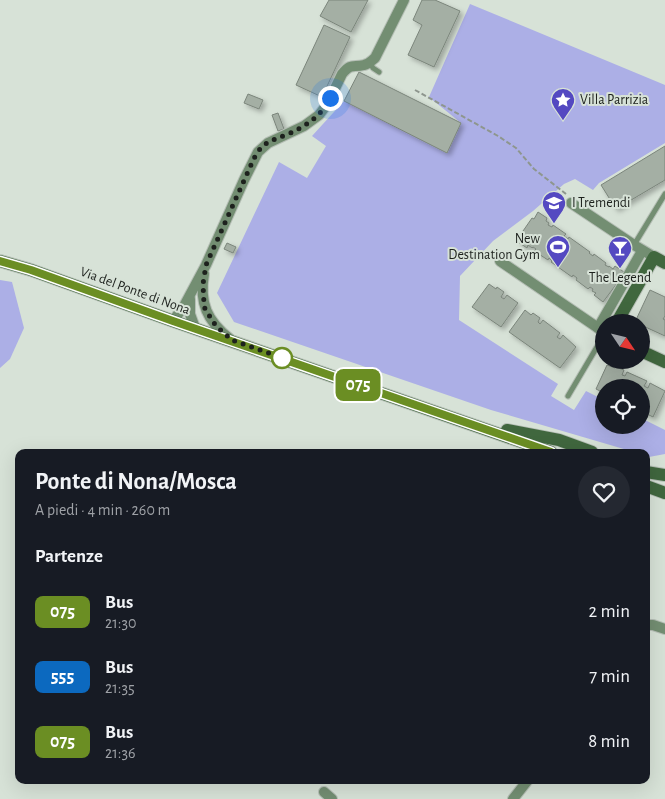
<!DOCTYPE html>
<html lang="it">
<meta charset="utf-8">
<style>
:root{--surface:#171b24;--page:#242831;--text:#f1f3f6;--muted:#9ea1a6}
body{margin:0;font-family:"Alegreya Sans",sans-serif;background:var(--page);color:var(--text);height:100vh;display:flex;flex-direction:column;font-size:19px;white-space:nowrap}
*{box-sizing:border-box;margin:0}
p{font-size:16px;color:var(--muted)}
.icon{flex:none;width:28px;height:28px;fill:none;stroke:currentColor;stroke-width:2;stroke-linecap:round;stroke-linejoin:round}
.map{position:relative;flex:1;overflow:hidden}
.sheet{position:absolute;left:15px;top:449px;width:635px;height:335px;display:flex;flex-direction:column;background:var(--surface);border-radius:10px;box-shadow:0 5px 20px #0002}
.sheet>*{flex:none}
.badge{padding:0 10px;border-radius:8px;font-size:18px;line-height:32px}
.needle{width:32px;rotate:125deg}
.controls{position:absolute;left:595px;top:314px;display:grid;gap:10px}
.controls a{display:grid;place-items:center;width:55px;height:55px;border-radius:50%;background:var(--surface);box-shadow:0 5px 20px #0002;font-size:25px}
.you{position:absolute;width:25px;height:25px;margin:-12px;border:4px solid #fff;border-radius:50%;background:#1a73e8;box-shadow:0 0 0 8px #1a73e833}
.map>.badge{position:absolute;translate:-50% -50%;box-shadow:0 0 0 2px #fff}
h2{padding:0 20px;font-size:19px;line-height:45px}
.round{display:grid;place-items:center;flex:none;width:52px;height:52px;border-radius:26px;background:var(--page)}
.head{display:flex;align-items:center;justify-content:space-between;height:85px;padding:0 20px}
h1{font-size:24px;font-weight:600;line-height:38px}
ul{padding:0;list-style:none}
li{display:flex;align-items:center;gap:15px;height:65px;padding:0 20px}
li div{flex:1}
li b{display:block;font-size:19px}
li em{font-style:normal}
li .badge{min-width:55px;font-weight:700;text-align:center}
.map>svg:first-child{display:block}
.green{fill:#acafe6}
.building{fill:#a4afa4;stroke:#7b857b;filter:url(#shadow)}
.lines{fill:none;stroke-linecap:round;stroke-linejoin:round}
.lane-casing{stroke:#b6bfb6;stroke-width:7}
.street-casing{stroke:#b6bfb6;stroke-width:12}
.secondary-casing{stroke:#b6bfb6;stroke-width:14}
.path{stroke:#8e968e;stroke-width:2;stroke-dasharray:5 2.5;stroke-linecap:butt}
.lane{stroke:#738e72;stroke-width:5}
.street{stroke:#738e72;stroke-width:10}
.secondary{stroke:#40673e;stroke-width:12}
.line-casing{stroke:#fff;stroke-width:11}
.line{stroke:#6b8e23;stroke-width:8}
.walk{stroke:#1d211d;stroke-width:5;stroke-dasharray:0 9}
.stop-dot{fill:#fff;stroke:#6b8e23;stroke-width:2.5}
.labels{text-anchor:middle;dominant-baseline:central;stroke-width:4;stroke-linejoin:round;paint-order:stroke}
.poi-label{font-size:14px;fill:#1d211d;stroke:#d7e2d7;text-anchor:start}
.street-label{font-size:14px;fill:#1d211d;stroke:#d7e2d7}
</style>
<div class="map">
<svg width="665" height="799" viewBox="0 0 665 799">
<defs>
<filter id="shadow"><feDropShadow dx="3" dy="3" stdDeviation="2.5" flood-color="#0004"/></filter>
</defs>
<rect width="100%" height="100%" fill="#d7e2d7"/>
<g class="green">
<path d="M470,4L665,85V143L599,183L593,190L575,179L564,184L533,211L493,241L460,276L459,320L558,384L551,396L574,410L586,391L604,400V425H641V418L665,430V454L649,457L646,456V452H634L491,410L234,322L217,293L279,162L307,178L326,146L312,136L344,101L447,153L461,123L429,97Z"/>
<path d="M0,280L12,282L24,328L10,359L0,368Z"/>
</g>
<g class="building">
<path d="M329,0H368L351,32L320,16Z"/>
<path d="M422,0H435L460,11L434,67L408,55L422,25L413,20Z"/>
<path d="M324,25L350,37L322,97L296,85Z"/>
<path d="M359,72L461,123L447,153L344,101Z"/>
<path d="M248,94L263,100L259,109L244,103Z"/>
<path d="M278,113L284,129L278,131L272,115Z"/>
<path d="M665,146V180L616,209L601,185Z"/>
<path d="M538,212L547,218L546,221L549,223L548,225L552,227L553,225L566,234L564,236L568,239L569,237L590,252L589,253L593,256L594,254L606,263L605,265L609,267V266L613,269L615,266L624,272L617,282H618L603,302L594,295L596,293L592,291L593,289L590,287L588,289L576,280L577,278L573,275L572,277L551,262L552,261L549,258L548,260L534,251L536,249L533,247L532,248L528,245L527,248L518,242L524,232L523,231L532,218L534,219Z"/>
<path d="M227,243L236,247L233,253L224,249Z"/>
<path d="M489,284L496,289L497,287L504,292L501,297L504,299L507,295L518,303L501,327L472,307Z"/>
<path d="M650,290L665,297V316L663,319L665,320V336L641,325V322H635Z"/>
<path d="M525,310L531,315L533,313L540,318L538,322L540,324L543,320L560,333L557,337L560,339L563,335L576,347L560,368L509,332Z"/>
<path d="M607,365L615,368L616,367L624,370L622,375L625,376L627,372L647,381L644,386L648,388L650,383L665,391L653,417L641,411V388H604V393L596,389Z"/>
</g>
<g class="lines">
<g class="lane-casing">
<g id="lane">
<path d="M370,63L373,68L379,72"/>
<path d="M634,245L665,194"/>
<path d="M568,396L604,335"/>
</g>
</g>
<g class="street-casing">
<g id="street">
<path d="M571,203L634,245L654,257"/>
<path d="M500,261L604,332"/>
<path d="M204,274C199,303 207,321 230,339"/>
<path d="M190,299V314L195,328"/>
<path d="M173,321L184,306L206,265L244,180L258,152L268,143L304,126L319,115L328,103L342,74C352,62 353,68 364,65C369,64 372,60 375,58L404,0"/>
<path d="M598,328L642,251"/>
<path d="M646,625H653L665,629"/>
<path d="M324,792L332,799"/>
<path d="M513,799L528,780"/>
</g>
</g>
<g class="secondary-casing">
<g id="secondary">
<path d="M0,261L31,270L173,321L551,452"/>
<path d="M617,322L654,257L665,263"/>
<path d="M641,351L665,362"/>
<path d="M507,430L559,440L592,452"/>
<path d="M646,472L665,475"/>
<path d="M646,486L665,493"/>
</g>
</g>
<path class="path" d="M415,90L498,136L516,148L534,169L566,194"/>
<use href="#lane" class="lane"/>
<use href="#street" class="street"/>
<use href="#secondary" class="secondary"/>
</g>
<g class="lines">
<g class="line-casing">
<path id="line" d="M0,261L31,270L173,321L551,452"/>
</g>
<use href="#line" class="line"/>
<path class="walk" d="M282,358L288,360L232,340L216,326L205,309L204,304L203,284L206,265L251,165C254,158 258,150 264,145C271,140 278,138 286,135C304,127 321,117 330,98"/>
</g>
<defs>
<g id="sight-pin" transform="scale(1.25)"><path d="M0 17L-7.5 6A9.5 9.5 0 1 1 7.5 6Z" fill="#5449c1" stroke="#d7e2d7"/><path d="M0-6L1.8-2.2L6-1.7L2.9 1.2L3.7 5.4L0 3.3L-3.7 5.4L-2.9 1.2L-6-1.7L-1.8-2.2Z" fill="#fff"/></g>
<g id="school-pin" transform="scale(1.25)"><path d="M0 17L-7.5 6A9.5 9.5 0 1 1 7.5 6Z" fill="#5449c1" stroke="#d7e2d7"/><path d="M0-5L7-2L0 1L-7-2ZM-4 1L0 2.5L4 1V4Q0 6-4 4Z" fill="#fff"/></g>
<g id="stadium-pin" transform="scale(1.25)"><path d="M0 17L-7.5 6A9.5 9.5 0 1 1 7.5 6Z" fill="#5449c1" stroke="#d7e2d7"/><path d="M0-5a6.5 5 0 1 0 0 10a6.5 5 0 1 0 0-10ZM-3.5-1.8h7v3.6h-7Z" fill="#fff"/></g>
<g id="bar-pin" transform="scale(1.25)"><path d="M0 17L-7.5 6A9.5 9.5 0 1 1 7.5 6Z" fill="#5449c1" stroke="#d7e2d7"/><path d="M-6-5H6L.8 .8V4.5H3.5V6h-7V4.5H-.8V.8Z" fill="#fff"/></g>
</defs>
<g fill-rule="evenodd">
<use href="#sight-pin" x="563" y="100"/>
<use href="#school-pin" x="554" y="203"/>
<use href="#stadium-pin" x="558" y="247"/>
<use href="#bar-pin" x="620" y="248"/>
</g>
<circle class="stop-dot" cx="282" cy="358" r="10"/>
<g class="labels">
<g class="poi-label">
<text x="580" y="100">Villa Parrizia</text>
<text x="572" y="203">I Tremendi</text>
<text x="540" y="239" text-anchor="end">New<tspan x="540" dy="16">Destination Gym</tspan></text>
<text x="620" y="278" text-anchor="middle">The Legend</text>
</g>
<g class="street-label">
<text transform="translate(135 291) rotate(20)">Via del Ponte di Nona</text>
</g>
</g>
</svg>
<div class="controls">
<a><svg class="needle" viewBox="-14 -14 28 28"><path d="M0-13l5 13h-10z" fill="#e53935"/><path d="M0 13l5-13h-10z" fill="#9ea1a6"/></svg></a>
<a><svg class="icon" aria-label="locate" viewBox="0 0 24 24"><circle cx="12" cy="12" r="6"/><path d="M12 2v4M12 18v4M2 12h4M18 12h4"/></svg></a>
</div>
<div class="you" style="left:330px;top:98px"></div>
<b class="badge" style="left:358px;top:385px;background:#6b8e23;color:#fff">075</b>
<section class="sheet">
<div class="head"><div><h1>Ponte di Nona/Mosca</h1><p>A piedi · 4 min · 260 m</p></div><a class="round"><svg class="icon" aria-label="heart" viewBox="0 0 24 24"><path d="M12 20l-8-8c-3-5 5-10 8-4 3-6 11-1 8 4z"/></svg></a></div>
<h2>Partenze</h2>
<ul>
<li><span class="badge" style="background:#6b8e23;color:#fff">075</span><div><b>Bus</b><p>21:30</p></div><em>2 min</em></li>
<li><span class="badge" style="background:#0c69bf;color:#fff">555</span><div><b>Bus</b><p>21:35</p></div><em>7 min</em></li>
<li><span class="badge" style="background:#6b8e23;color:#fff">075</span><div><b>Bus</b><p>21:36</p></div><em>8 min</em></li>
</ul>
</section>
</div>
